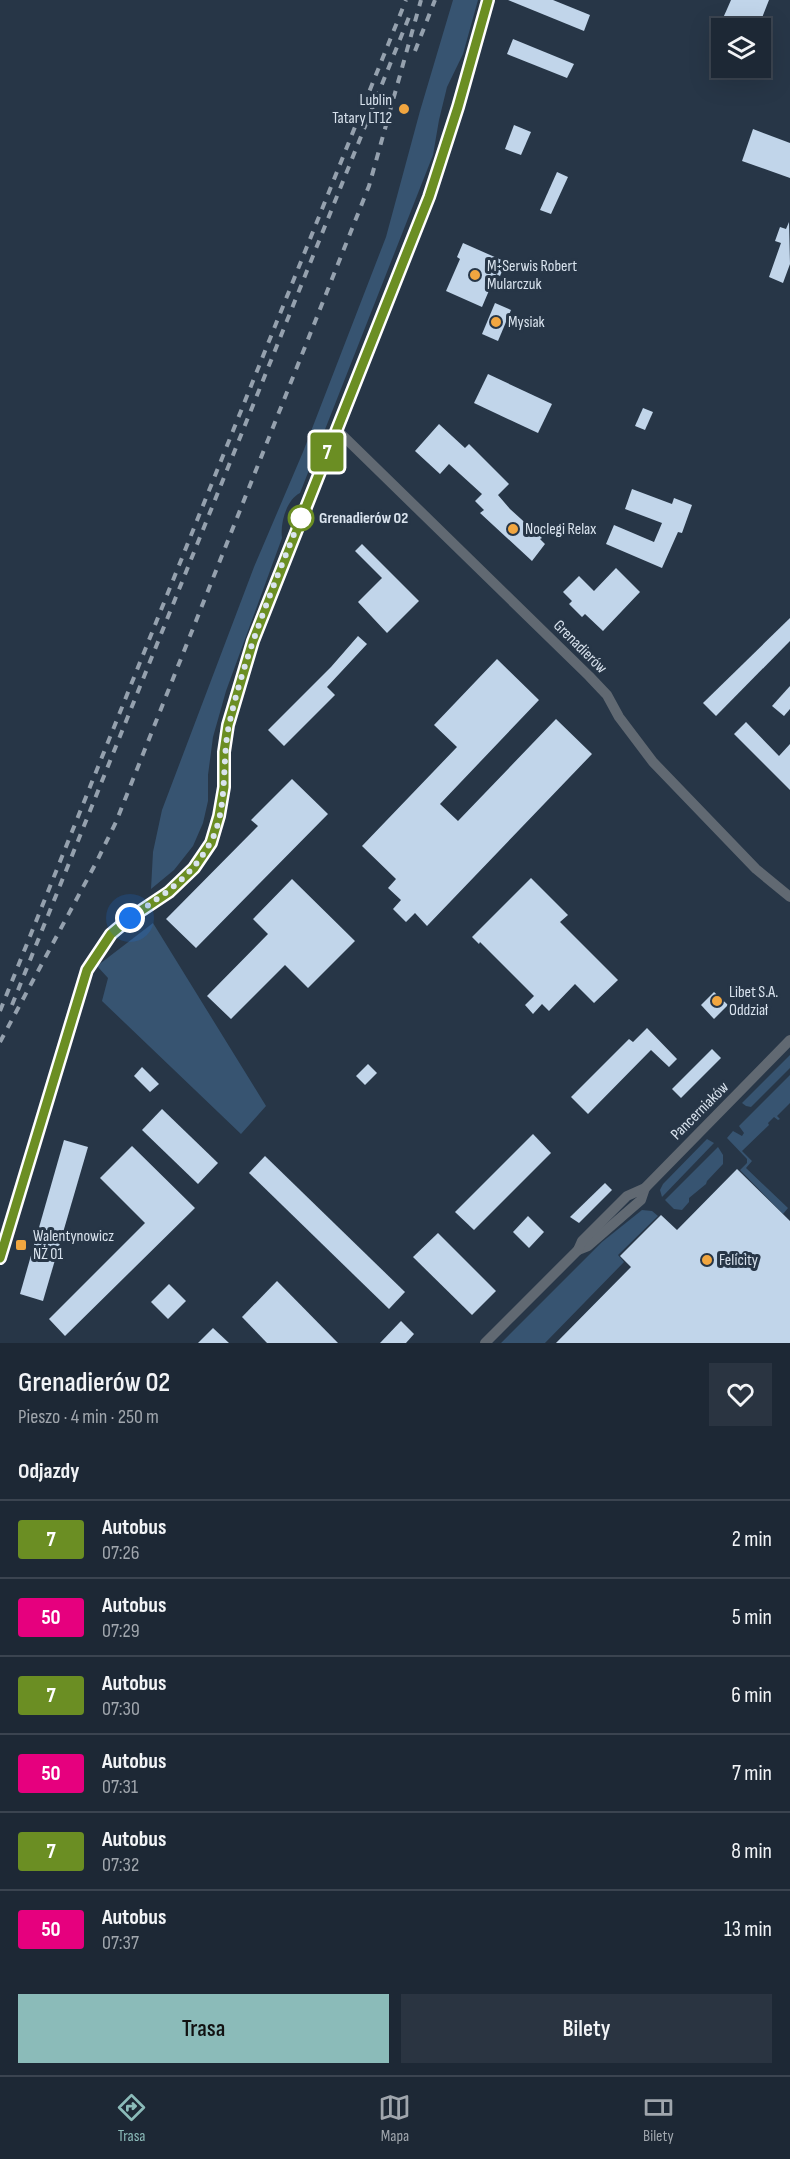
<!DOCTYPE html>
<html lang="pl">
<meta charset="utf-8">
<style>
:root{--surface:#1d2835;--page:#2a3441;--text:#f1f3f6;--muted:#a0a6ad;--line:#3b4450;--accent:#8bbbb9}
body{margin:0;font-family:"Sofia Sans Condensed",sans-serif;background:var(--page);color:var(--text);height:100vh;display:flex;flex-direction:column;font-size:22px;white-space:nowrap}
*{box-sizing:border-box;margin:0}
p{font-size:20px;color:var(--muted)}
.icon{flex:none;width:33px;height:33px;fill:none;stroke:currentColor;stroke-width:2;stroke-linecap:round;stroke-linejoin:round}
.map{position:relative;height:1343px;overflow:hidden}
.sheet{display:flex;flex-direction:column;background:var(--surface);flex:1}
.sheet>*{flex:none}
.badge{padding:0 12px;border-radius:4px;font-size:21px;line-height:39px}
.buttons{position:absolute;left:711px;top:18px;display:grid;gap:12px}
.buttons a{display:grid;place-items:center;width:60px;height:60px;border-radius:0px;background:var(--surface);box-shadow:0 6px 24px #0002,0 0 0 2px var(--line);font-size:30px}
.you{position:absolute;width:30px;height:30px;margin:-15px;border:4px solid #fff;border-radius:50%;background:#1a73e8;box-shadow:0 0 0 9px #1a73e833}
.map>.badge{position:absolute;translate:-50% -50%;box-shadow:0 0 0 3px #fff}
h2{padding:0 18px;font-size:22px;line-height:54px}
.round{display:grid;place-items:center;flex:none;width:63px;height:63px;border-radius:0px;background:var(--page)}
.headline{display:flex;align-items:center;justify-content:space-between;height:102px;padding:0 18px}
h1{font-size:28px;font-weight:600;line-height:45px}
.action{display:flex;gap:12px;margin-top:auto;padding:12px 18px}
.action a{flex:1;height:69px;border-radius:0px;background:var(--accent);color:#111;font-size:24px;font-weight:600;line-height:69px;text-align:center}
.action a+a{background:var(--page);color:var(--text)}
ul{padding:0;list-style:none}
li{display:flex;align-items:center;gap:18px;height:78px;padding:0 18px;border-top:2px solid var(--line)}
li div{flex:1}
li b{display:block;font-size:22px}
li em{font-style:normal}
li .badge{min-width:66px;font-weight:700;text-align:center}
.tab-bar{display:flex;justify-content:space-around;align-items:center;height:84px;border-top:2px solid var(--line);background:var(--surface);font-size:16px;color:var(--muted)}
.tab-bar a{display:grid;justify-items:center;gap:3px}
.tab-bar .active{color:var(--accent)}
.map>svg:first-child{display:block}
.green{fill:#375471}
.building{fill:#c1d5ea}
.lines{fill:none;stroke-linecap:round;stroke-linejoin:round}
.minor{stroke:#616972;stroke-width:10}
.rail{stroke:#95a1ae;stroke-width:4;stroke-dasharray:8 8;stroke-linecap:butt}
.line-casing{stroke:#fff;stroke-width:14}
.line{stroke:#6b8e23;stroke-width:9}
.walk{stroke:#d9e3ee;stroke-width:6;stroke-dasharray:0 10.8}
.poi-dot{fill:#f1a640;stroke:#273647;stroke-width:2}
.stop-dot{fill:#fff;stroke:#6b8e23;stroke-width:3}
.labels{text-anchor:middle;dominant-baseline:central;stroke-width:6;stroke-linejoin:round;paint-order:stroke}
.poi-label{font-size:16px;fill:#d9e3ee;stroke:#273647;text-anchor:start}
.stop-label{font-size:16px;font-weight:bold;fill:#d9e3ee;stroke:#273647;text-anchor:start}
.street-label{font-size:16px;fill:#d9e3ee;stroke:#273647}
</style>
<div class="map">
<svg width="790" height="1343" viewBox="0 0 790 1343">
<rect width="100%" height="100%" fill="#273647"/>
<g class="green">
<path d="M453,0H478L463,54L447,87L439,120L433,155L300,493C286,500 280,524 282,538L226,691L213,737L208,775V801L203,823L193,846L174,870L151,889L153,852L162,810L254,567L303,452L386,237L420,111Z"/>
<path d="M153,923L266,1106L241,1134L102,1001L108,978L97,966Z"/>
<path d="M790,1055V1068L751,1107L746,1106L742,1103Z"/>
<path d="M790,1075V1103L777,1116L780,1119L778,1120L774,1117L768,1123L769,1125L742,1151L752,1161L746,1168L788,1208L783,1214L740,1170L747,1163V1159L727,1138L733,1131L742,1136L744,1133L739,1126Z"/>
<path d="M707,1139L714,1143L662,1197L660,1190L663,1184Z"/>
<path d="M718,1147L723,1155V1164L707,1181L706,1184L689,1198V1202L682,1210L674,1209L665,1200Z"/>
<path d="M642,1210L652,1211L658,1216L618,1255L624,1262L545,1343H501L602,1242Z"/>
</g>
<g class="building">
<path d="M508,0H553L590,15L584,31Z"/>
<path d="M731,0H769L758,28H729L720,25Z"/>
<path d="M513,39L574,64L567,78L507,54Z"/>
<path d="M514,125L531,132L521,155L505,149Z"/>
<path d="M753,129L790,143V178L742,161Z"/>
<path d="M557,172L568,177L551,214L540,210Z"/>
<path d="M789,222L790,264L783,283L769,277L781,243L775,241L780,227L786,229Z"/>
<path d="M463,243L506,262L500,276L496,274L482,307L446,291L460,259L457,257Z"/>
<path d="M495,303L511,310L498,341L482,334Z"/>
<path d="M488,374L552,404L538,433L474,403Z"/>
<path d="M643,408L653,412L645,430L635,426Z"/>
<path d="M439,424L465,448L469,444L509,484L498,495L510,509L542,538L540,539L545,544L532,561L480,513L484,510L475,501L482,494L449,464L440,474L415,451Z"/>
<path d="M632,489L672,504L674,498L692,505L682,533L678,532L662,568L606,544L614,525L654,542L662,523L625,509Z"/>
<path d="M362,544L419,601L387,633L358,602L382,578L355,551Z"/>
<path d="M616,568L640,592L603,631L585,614L582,617L569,604L572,601L563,592L579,576L594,591Z"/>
<path d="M790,618V641L716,716L703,703Z"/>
<path d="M358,636L367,644L327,687L335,695L284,746L268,730L331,667Z"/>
<path d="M497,659L539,700L440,804L458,821L556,719L592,754L427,926L415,913L406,922L393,909L401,900L388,888L396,879L362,846L457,747L434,725Z"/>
<path d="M790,686V709L784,716L772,706Z"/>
<path d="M746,722L779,756L790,744V790L734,734Z"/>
<path d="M292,779L328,814L196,948L166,919L258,826L251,820Z"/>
<path d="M531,878L568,915L560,922L618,980L594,1003L575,984L549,1011L542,1004L533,1014L525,1005L534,996L480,942L479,944L472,937Z"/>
<path d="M292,879L355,941L308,988L285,965L231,1019L207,996L268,934L253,919Z"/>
<path d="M714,992L728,1005L714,1019L701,1005Z"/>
<path d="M647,1028L677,1059L669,1067L651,1050L588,1114L571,1097L629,1039L633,1042Z"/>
<path d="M712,1049L721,1058L681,1098L672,1089Z"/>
<path d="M368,1064L377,1073L365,1085L356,1076Z"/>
<path d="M142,1067L159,1084L150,1092L134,1076Z"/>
<path d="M162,1109L218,1163L198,1184L142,1130Z"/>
<path d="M533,1134L551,1153L474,1230L455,1212Z"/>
<path d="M64,1140L88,1147L43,1301L20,1294Z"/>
<path d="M132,1146L195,1208L65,1336L49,1319L145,1223L100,1178Z"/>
<path d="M265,1156L405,1292L389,1309L249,1173Z"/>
<path d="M737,1169L790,1221V1343H556L631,1267L620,1256L661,1215L677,1230Z"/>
<path d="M605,1183L612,1190L579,1223L570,1217Z"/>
<path d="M528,1216L544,1232L529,1248L513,1232Z"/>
<path d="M438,1233L496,1291L472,1315L413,1257Z"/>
<path d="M277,1281L338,1343H267L242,1317Z"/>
<path d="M169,1284L186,1301L168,1319L151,1302Z"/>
<path d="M401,1321L414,1334L406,1343H380Z"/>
<path d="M213,1328L229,1343H198Z"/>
</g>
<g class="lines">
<g class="minor">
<path d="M336,429L589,676L607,695L619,717L653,762L756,869L790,897"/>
<path d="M578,1250L588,1246L641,1200L645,1188"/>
<path d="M0,1258L87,970L110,935L130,918L169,892L193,868L211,843L219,815L224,787V752L228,725L253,641L430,197L488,0"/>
<path d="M485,1343L578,1250L582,1241L627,1196L645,1188L790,1040"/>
</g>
<g class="rail">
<path d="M415,51L435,0"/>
<path d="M12,1005L409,17"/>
<path d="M0,1011L406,0"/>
<path d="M0,1042L97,861L116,822L369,186L421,0"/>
</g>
</g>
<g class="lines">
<g class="line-casing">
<path id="line" d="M0,1258L87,970L111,934L130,918L169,892L194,868L211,843L219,816L224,787V752L228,725L253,641L429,197L458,107L488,0"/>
</g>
<use href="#line" class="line"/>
<path class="walk" d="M130,918C162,895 188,881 209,845C229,812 221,762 229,725C245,652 275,583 302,514L301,518"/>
</g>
<g class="poi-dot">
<circle cx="404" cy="109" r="6"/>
<circle cx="475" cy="275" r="6"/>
<circle cx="496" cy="322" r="6"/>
<circle cx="513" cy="529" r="6"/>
<circle cx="717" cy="1001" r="6"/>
<rect x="15" y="1239" width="12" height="12" rx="3"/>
<circle cx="707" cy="1260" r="6"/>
</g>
<circle class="stop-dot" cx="301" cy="518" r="12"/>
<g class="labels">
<g class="poi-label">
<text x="392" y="100" text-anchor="end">Lublin<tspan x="392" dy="18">Tatary LT12</tspan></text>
<text x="487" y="266">M-Serwis Robert<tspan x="487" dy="18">Mularczuk</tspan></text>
<text x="508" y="322">Mysiak</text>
<text x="525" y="529">Noclegi Relax</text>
<text x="729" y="992">Libet S.A.<tspan x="729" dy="18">Oddział</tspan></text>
<text x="33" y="1236">Walentynowicz<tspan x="33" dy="18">NŻ 01</tspan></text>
<text x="719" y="1260">Felicity</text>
</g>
<g class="stop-label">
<text x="319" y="518">Grenadierów 02</text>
</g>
<g class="street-label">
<text transform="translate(580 647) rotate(45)">Grenadierów</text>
<text transform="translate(700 1111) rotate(-45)">Pancerniaków</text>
</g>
</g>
</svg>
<div class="buttons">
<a><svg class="icon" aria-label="layers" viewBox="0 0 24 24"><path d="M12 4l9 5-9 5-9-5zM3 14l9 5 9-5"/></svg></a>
</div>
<div class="you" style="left:130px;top:918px"></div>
<b class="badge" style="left:327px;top:452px;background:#6b8e23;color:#fff">7</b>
</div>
<section class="sheet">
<div class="headline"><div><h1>Grenadierów 02</h1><p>Pieszo · 4 min · 250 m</p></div><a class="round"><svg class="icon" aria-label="heart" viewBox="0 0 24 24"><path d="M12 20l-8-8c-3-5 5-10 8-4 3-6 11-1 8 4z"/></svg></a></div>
<h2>Odjazdy</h2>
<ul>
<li><span class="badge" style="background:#6b8e23;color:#fff">7</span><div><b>Autobus</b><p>07:26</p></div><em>2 min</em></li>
<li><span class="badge" style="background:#e6007e;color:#fff">50</span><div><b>Autobus</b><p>07:29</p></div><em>5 min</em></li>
<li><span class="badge" style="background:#6b8e23;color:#fff">7</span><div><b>Autobus</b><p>07:30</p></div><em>6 min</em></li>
<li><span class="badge" style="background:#e6007e;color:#fff">50</span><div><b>Autobus</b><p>07:31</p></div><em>7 min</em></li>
<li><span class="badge" style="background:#6b8e23;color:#fff">7</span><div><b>Autobus</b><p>07:32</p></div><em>8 min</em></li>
<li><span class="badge" style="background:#e6007e;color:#fff">50</span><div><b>Autobus</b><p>07:37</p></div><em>13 min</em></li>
</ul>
<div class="action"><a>Trasa</a><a>Bilety</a></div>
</section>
<nav class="tab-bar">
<a class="active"><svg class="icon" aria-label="directions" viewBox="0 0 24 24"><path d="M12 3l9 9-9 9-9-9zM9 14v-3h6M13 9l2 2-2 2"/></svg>Trasa</a>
<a><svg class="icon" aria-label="map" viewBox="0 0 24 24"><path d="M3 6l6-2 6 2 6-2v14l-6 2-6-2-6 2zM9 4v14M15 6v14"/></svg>Mapa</a>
<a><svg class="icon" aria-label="tickets" viewBox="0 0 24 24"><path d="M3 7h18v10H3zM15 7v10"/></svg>Bilety</a>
</nav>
